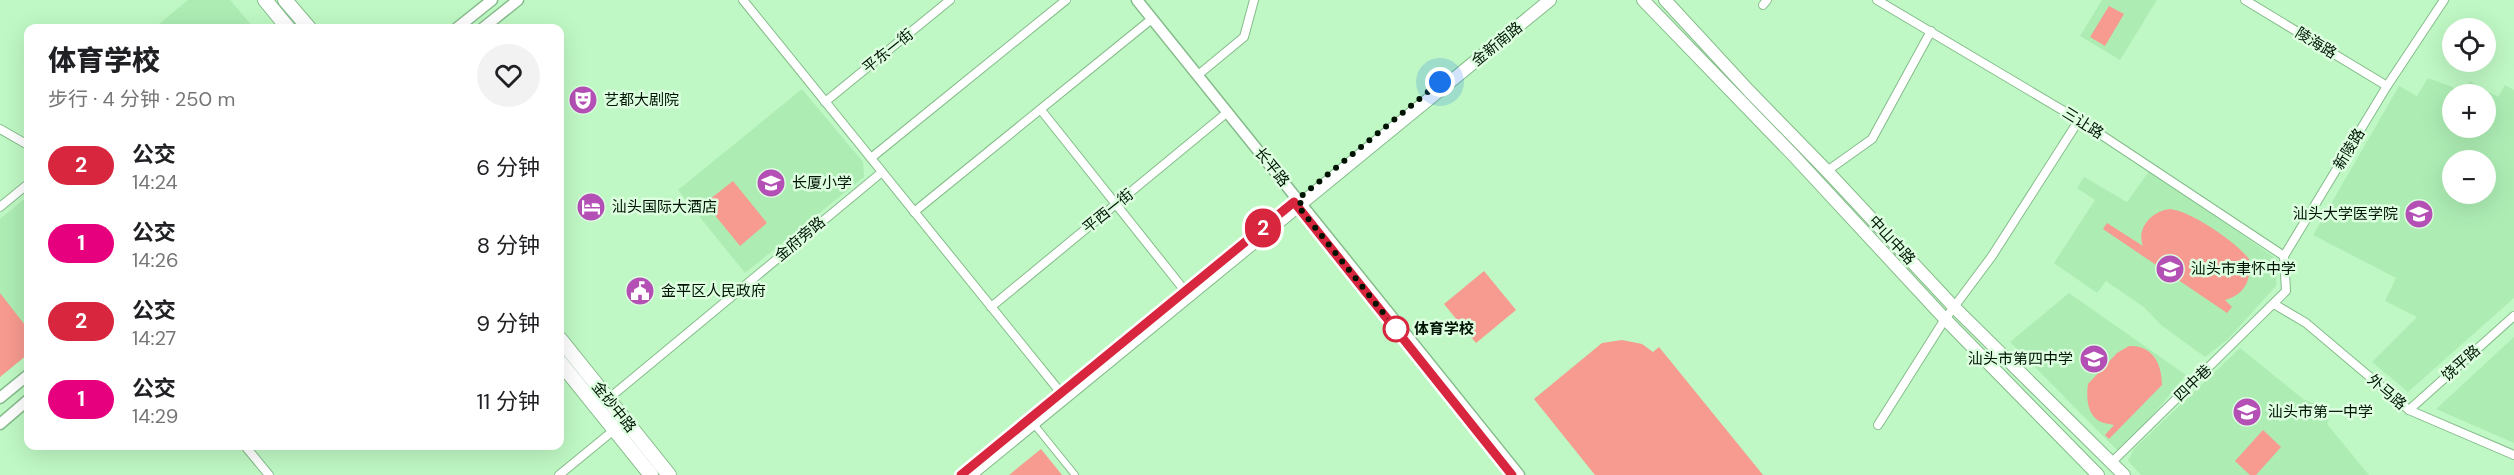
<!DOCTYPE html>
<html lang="zh">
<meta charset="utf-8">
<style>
:root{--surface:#fff;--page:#f2f2f2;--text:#202124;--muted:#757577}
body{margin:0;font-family:"DM Sans","Noto Sans SC",sans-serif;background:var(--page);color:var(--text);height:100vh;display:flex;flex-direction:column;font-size:22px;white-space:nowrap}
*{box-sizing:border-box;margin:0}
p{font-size:20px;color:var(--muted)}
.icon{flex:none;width:33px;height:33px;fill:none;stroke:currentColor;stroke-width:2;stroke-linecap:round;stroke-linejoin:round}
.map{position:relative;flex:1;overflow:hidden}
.panel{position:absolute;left:24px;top:24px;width:540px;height:426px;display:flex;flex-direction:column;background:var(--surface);border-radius:12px;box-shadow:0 6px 24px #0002}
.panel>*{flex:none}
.badge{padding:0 12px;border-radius:20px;font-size:21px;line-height:39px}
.buttons{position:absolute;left:2442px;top:18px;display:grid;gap:12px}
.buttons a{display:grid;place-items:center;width:54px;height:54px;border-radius:50%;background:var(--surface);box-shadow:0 6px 24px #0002;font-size:30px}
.you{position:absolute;width:30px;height:30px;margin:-15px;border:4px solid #fff;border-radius:50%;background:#1a73e8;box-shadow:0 0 0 9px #1a73e833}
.map>.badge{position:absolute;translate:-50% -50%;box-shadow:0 0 0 3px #fff}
.round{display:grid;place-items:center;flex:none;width:63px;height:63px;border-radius:32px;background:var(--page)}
.head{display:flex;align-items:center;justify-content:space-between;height:102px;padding:0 24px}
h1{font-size:28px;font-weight:800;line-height:45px}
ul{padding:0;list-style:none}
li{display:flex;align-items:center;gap:18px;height:78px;padding:0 24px}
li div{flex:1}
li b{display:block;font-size:22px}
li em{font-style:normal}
li .badge{min-width:66px;font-weight:700;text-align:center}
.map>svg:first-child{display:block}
.built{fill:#adedb4;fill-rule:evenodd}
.green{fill:#f79a8f}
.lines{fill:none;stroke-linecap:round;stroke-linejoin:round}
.pedestrian-casing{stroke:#85bc8b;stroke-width:8}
.minor-casing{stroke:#85bc8b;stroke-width:10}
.tertiary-casing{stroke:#85bc8b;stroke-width:13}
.secondary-casing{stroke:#85bc8b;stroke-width:14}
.primary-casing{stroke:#85bc8b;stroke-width:16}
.pedestrian{stroke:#fff;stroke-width:6}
.minor{stroke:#fff;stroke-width:8}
.tertiary{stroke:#fff;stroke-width:10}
.secondary{stroke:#fff;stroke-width:12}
.primary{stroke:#fff;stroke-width:14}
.line-casing{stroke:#fff;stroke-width:14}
.line{stroke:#d7263d;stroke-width:9}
.walk{stroke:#011404;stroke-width:6;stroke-dasharray:0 10.8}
.stop-dot{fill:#fff;stroke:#d7263d;stroke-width:3}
.labels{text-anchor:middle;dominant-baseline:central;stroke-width:5;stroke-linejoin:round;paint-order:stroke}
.street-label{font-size:15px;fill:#011404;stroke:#ddffe0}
.poi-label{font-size:15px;fill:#011404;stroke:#ddffe0;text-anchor:start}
.stop-label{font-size:15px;font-weight:bold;fill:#011404;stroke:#ddffe0;text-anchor:start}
</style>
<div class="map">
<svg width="2514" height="475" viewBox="0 0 2514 475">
<rect width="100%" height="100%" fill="#bff8c4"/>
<g class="built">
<path d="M188,0H230L254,28H154Z"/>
<path d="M2102,0H2157L2120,60L2080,36Z"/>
<path d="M2428,78L2463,91L2470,81L2498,97L2505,85L2514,90V298L2408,392L2372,362L2417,317L2385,301L2396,278L2313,235L2399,86L2417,96ZM2452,94H2486V128H2452ZM2452,160H2486V194H2452Z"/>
<path d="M802,89L863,162L864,177L745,273L678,190Z"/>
<path d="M2150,170L2278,260L2276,286L2227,340L2205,357L2161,325L2145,308L2106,281L2097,293L2054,263L2095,200L2077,188L2084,177L2127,202Z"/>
<path d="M28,196V354L0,377V219Z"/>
<path d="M2069,293L2186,375L2138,433L2118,451L2010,342Z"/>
<path d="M2514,337V443L2436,409L2447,399Z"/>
<path d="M2240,348L2303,399L2315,404L2329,421L2327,424L2369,475H2141L2128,461L2134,449Z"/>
</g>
<g class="green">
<path d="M2109,6L2124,14L2105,46L2090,37Z"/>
<path d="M733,181L767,223L740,246L705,203Z"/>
<path d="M2170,209C2191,211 2236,242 2249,259C2252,279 2245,295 2225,300L2232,307L2227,313L2103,229L2107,223L2143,246C2136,228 2152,211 2170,209Z"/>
<path d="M1484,271L1516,310L1476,343L1444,304Z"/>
<path d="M0,293L28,329V354L0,377Z"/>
<path d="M1622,340L1642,344L1653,352L1659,347L1763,475H1595L1534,399L1602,343Z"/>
<path d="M2129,346C2152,345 2162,363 2162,385L2109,439L2105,435L2114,425C2111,424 2107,424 2104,423C2087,418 2086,398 2088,384L2117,353Z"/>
<path d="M2263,430L2281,447L2256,475H2250L2235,461Z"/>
<path d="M1041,449L1062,475H1009Z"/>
</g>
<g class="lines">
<g class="pedestrian-casing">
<path id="pedestrian" d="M1033,423L1075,475"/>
</g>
<g class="minor-casing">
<g id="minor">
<path d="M743,0L1061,393"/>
<path d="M1877,0L2079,120L2284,256"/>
<path d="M2245,0L2387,86"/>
<path d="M1763,5L1767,0"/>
<path d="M1198,75L1244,37L1254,0"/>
<path d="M825,102L950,0"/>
<path d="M1041,110L1185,291"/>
<path d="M0,129L28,145"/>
<path d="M871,158L1066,0"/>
<path d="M1827,171L1872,139L1931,31"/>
<path d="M0,207L28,184"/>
<path d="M914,212L1148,22"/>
<path d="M2274,304L2306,323L2409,410L2514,455"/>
<path d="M991,307L1224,115"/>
<path d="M608,399L882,172"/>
<path d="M2409,410L2514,316"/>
<path d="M1878,425L1945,319L1992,256L2079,120"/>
<path d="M245,446L269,475"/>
<path d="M2112,462L2286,291L2284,256L2387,86L2444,0"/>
<path d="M559,475L614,430"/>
</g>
</g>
<g class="tertiary-casing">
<g id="tertiary">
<path d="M1137,0L1519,475"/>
<path d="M457,28L492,0"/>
<path d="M483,28L518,0"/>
<path d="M0,398L28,375"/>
<path d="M0,424L28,400"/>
</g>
</g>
<g class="secondary-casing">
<g id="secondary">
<path d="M1643,0L1793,155L1945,319L2098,475"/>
<path d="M1665,0L1749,91L1827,171L1954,307L2124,475"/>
<path d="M970,475L1550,0"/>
</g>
</g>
<g class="primary-casing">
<g id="primary">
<path d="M265,0L288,28"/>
<path d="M285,0L309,28"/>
<path d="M560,339L669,475"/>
<path d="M560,362L651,475"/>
</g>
</g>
<use href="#pedestrian" class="pedestrian"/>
<use href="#minor" class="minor"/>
<use href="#tertiary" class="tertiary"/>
<use href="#secondary" class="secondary"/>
<use href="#primary" class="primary"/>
</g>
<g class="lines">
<g class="line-casing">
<path id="line" d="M961,475L1294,202L1512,475"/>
</g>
<use href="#line" class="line"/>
<path class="walk" d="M1396,329L1298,206L1301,204L1298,199L1440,82"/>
</g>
<defs>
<g id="theatre-disc" transform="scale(1.5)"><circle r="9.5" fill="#b44fb5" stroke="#ddffe0"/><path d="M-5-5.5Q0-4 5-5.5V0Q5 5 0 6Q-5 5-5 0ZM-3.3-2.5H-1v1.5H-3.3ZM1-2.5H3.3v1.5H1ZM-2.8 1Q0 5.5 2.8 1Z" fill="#fff"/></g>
<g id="school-disc" transform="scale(1.5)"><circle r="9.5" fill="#b44fb5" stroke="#ddffe0"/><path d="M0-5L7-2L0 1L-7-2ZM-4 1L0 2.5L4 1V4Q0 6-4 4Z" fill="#fff"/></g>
<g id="hotel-disc" transform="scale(1.5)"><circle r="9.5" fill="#b44fb5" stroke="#ddffe0"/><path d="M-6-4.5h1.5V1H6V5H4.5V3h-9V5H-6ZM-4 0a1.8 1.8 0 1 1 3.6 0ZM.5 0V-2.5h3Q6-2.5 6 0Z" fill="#fff"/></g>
<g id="university-disc" transform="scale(1.5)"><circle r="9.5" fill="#b44fb5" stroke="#ddffe0"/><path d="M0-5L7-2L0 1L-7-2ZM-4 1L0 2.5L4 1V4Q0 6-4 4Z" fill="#fff"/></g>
<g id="civic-disc" transform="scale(1.5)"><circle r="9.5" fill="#b44fb5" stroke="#ddffe0"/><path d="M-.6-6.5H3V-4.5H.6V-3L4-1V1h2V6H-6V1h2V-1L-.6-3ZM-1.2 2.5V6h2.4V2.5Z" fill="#fff"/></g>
</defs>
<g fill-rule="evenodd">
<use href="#theatre-disc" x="583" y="100"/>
<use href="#school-disc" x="771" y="183"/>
<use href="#hotel-disc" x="591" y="207"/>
<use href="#university-disc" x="2419" y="214"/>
<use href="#school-disc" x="2170" y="269"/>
<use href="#civic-disc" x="640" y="291"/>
<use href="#school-disc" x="2094" y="359"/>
<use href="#school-disc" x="2247" y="412"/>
</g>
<circle class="stop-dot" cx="1396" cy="329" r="12"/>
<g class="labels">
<g class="street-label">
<text transform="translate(2316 43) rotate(31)">陵海路</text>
<text transform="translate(1497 44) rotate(-39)">金新南路</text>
<text transform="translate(888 51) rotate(-39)">平东一街</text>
<text transform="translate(2083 123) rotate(32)">三让路</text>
<text transform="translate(2349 149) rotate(-59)">新陵路</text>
<text transform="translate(1272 167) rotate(51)">长平路</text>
<text transform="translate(1108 211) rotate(-39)">平西一街</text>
<text transform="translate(800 239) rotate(-40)">金府旁路</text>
<text transform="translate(1892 240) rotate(47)">中山中路</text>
<text transform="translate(2461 363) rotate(-42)">饶平路</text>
<text transform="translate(2193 383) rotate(-44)">四中巷</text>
<text transform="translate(2387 392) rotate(40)">外马路</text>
<text transform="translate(614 407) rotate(51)">金砂中路</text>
</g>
<g class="poi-label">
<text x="604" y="100">艺都大剧院</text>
<text x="792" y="183">长厦小学</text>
<text x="612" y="207">汕头国际大酒店</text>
<text x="2398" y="214" text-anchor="end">汕头大学医学院</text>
<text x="2191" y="269">汕头市聿怀中学</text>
<text x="661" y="291">金平区人民政府</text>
<text x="2073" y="359" text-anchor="end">汕头市第四中学</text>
<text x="2268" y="412">汕头市第一中学</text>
</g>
<g class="stop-label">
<text x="1414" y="329">体育学校</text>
</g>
</g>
</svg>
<div class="buttons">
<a><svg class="icon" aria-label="locate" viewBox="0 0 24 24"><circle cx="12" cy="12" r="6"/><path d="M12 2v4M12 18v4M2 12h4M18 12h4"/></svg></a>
<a>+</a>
<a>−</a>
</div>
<div class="you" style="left:1440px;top:82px"></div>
<b class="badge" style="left:1263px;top:228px;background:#d7263d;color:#fff">2</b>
<section class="panel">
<div class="head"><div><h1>体育学校</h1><p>步行 · 4 分钟 · 250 m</p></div><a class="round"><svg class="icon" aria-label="heart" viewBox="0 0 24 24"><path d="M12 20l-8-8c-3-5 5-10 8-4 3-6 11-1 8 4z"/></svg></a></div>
<ul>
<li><span class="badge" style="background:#d7263d;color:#fff">2</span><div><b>公交</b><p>14:24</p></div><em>6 分钟</em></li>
<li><span class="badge" style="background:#e6007e;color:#fff">1</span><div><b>公交</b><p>14:26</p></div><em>8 分钟</em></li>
<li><span class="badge" style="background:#d7263d;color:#fff">2</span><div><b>公交</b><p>14:27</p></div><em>9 分钟</em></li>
<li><span class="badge" style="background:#e6007e;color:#fff">1</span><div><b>公交</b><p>14:29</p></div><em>11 分钟</em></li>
</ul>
</section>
</div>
